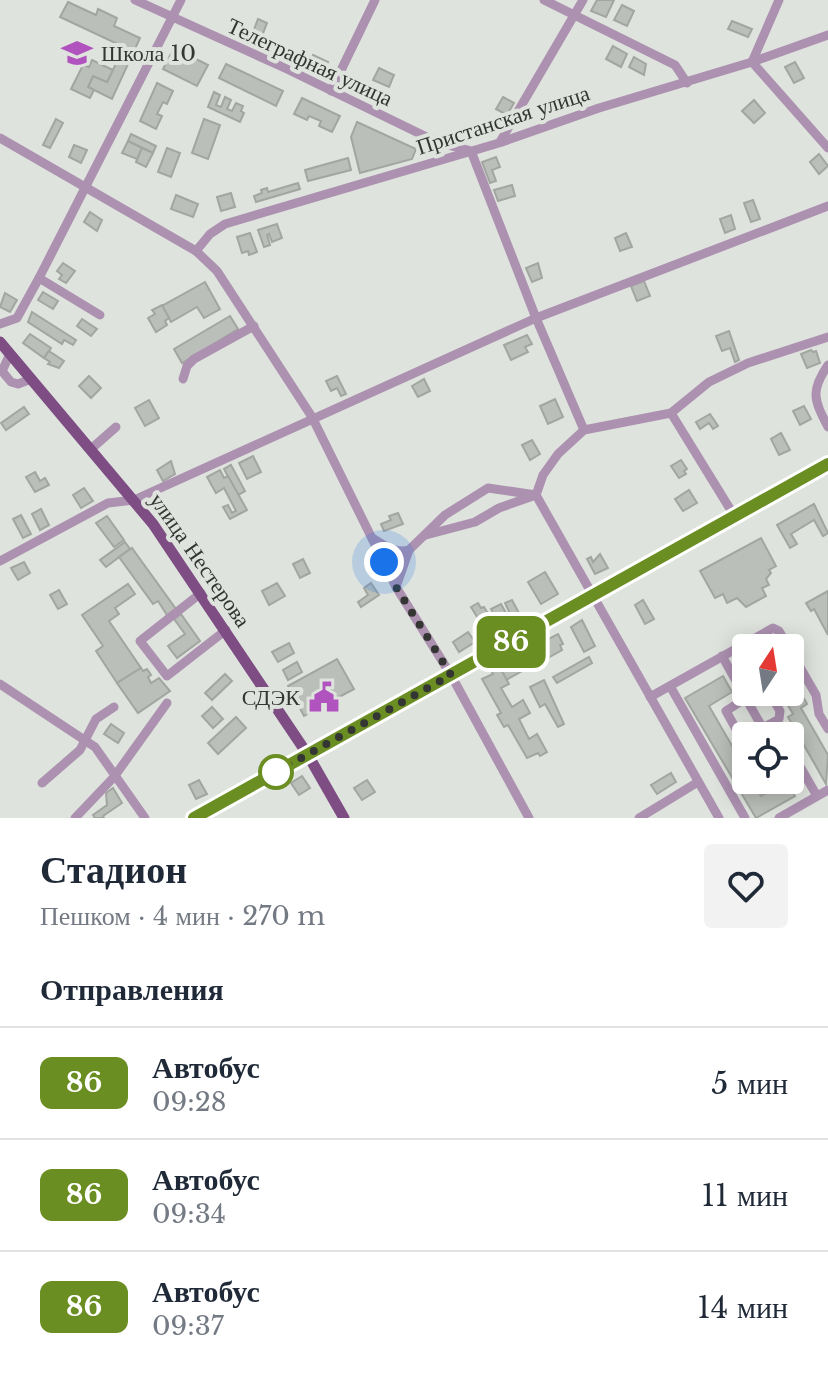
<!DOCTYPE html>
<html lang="ru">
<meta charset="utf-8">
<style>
:root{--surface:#fff;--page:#f2f2f3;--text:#1f2937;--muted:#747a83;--line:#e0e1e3}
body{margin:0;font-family:"Libre Baskerville",serif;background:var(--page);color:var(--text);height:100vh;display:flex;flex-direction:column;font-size:30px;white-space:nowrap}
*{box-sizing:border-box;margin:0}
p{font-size:26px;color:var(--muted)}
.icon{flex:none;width:44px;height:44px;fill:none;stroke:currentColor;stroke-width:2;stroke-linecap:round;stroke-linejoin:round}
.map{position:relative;height:818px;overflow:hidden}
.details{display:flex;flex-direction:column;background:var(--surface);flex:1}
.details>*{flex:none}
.badge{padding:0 16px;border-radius:12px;font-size:28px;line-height:52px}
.needle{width:52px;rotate:12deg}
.fabs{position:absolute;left:732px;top:634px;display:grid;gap:16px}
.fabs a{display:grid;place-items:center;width:72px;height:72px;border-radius:8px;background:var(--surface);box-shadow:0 4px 20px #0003;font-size:40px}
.you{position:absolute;width:40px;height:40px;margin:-20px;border:6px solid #fff;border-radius:50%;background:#1a73e8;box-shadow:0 0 0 12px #1a73e833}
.map>.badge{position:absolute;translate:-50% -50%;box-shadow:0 0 0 4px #fff}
h2{padding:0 40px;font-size:30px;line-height:72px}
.round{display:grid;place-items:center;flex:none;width:84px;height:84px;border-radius:8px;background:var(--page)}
.overview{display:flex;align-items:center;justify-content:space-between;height:136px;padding:0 40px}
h1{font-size:38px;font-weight:800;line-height:60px}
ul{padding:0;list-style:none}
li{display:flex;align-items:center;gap:24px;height:112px;padding:0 40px;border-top:2px solid var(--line)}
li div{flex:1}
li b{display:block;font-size:30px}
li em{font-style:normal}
li .badge{min-width:88px;font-weight:700;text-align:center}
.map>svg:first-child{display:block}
.building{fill:#bbbfb9;stroke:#a2a6a1;stroke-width:2}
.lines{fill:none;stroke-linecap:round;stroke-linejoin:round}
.minor{stroke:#ac91b0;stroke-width:9}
.major{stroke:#7d4d84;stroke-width:11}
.line-casing{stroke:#fff;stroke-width:18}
.line{stroke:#6b8e23;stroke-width:12}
.walk{stroke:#343633;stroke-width:8;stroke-dasharray:0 14.4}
.stop-dot{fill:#fff;stroke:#6b8e23;stroke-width:4}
.labels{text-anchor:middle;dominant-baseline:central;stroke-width:8;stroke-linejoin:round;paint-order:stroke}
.poi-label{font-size:22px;fill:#343633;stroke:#dfe3dd;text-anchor:start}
.street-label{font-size:22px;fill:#343633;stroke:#dfe3dd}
</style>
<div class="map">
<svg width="828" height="818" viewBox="0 0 828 818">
<rect width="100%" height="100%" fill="#dfe3dd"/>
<g class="building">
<path d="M597,0H614L606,17L591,11Z"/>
<path d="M68,2L96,15L98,9L117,18L114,26L140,38L112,99L88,87L93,76L107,82L124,47L60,17Z"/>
<path d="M622,5L634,11L627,26L614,20Z"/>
<path d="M258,19L267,23L260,41L251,37Z"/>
<path d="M732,21L752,29L748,37L728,29Z"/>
<path d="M613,46L627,54L621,67L606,59Z"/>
<path d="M174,48L208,65L197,86L163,69Z"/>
<path d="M313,55L328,62L323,73L308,66Z"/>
<path d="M634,57L646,64L644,75L629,67Z"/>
<path d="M92,60L113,70L107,82L93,76L88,87L94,90L90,98L71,89L83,65L89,67Z"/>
<path d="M795,62L804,78L794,83L785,67Z"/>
<path d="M226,64L283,91L276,106L219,78Z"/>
<path d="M379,68L394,75L389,87L373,80Z"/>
<path d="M157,83L173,91L167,104L163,102L157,114L162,116L156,129L140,121Z"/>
<path d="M214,92L220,95L216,105L221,107L225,97L231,100L227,109L232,111L236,103L243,106L241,111L244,113L240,122L208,107Z"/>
<path d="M503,97L514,103L507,115L496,109Z"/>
<path d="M302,98L340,116L332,132L319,126L321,121L309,116L307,120L294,114Z"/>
<path d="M754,100L765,113L754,123L742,111Z"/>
<path d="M56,119L63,123L50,148L43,145Z"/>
<path d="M204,119L220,125L208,159L192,153Z"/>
<path d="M357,122L416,149L412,159L360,173L351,137Z"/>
<path d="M131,134L156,146L153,153L128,141Z"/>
<path d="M128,141L142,148L137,159L122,153Z"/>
<path d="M74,145L87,150L81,163L69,157Z"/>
<path d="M142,148L153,153L146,167L136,162Z"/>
<path d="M167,148L180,153L171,177L158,172Z"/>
<path d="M819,154L828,166L819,174L810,162Z"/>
<path d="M496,157L500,167L492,170L496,181L490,183L482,162Z"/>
<path d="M348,158L351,170L308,181L305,170Z"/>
<path d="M298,183L300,189L256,202L254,196L262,193L261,190L267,188L268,192Z"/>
<path d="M512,185L515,196L498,201L494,190Z"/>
<path d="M231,193L235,207L221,211L217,197Z"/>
<path d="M176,195L198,204L193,217L171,209Z"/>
<path d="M753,200L760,219L751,222L744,203Z"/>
<path d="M90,212L102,220L97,231L84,222Z"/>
<path d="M731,215L735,229L725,233L720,219Z"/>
<path d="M277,224L282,238L272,242L269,234L267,235L270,245L264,247L258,230Z"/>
<path d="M250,233L257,252L249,255L248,251L242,253L237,237Z"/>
<path d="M626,233L632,247L620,251L615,238Z"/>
<path d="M63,263L75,271L66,283L59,279L62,275L57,271Z"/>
<path d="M538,263L542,278L532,282L526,268Z"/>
<path d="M644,281L650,296L637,301L631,286Z"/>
<path d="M205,282L220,309L204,318L197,307L171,322L162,306Z"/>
<path d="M43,292L58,301L53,309L38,300Z"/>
<path d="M5,293L17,300L10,312L0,307Z"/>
<path d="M162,305L169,318L165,321L167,325L156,332L148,318L155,314L152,310Z"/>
<path d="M32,312L76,340L73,345L64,340L62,344L28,322Z"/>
<path d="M230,316L238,329L182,363L174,349Z"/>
<path d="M82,319L97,329L91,336L77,326Z"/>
<path d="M729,331L739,360L735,362L730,348L722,351L716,336Z"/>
<path d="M30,334L51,348L44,358L23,343Z"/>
<path d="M527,335L532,344L525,347L528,352L511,360L504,345Z"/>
<path d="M811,350L813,352L816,351L820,363L807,368L801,354Z"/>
<path d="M49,351L64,361L59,368L48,364L50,362L44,358Z"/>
<path d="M89,376L101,388L91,398L79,386Z"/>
<path d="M337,376L346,394L341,396L337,388L331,391L326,381Z"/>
<path d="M424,379L430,391L418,397L412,386Z"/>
<path d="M555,399L563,417L548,424L540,406Z"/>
<path d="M149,400L159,418L145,426L135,408Z"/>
<path d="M804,406L811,419L800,425L793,411Z"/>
<path d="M24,407L29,414L6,430L1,423Z"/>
<path d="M710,414L718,426L713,429L709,423L700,429L696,422Z"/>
<path d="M781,433L790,450L779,455L771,439Z"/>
<path d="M532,440L540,454L530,460L522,445Z"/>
<path d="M253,456L261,472L247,479L239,463Z"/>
<path d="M681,460L687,469L684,471L686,474L679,478L671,466Z"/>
<path d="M171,461L175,474L163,481L157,470Z"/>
<path d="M231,465L245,491L238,495L224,469Z"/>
<path d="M220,470L224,478L228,476L247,510L230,519L223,507L228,505L232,513L236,511L224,488L216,493L207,477Z"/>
<path d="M35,472L40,481L45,478L49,485L35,492L26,477Z"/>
<path d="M84,488L93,501L81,508L73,495Z"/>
<path d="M689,490L697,503L683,511L675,499Z"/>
<path d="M814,504L828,533L823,536L814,520L791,534L797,544L790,548L777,525Z"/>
<path d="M41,509L49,525L40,530L32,514Z"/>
<path d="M398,513L403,524L384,531L381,524L391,520L389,516Z"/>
<path d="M21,515L31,534L23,538L13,519Z"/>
<path d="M107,516L124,540L114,547L96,523Z"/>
<path d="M761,538L776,566L769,570L771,573L766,579L769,585L762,588L766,596L746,607L737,598L727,603L723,594L715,598L700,571Z"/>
<path d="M125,542L130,549L106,567L100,560Z"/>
<path d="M132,548L176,609L167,615L158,601L153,604L119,557Z"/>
<path d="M600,554L608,568L595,574L587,559L591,557L593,562Z"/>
<path d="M303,559L310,573L300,578L293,564Z"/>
<path d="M24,562L30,573L18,580L11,568Z"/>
<path d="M545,572L558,594L541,604L528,582Z"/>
<path d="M277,583L285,596L269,605L262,591Z"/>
<path d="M371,583L379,595L361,607L358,602L368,595L364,588Z"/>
<path d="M128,584L135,594L115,608L119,614L109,621L141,668L117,683L96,651L103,646L82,615Z"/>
<path d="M59,590L67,604L58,609L50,595Z"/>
<path d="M828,591V635L814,609L811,611L806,603Z"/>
<path d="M512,600L521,617L513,620L505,603Z"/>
<path d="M643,600L654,619L645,624L635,605Z"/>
<path d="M478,603L481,608L484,607L490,617L481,623L471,607Z"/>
<path d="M501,604L507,615L502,618L506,625L501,627L491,609Z"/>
<path d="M181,614L200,641L177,658L168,646L185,634L174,619Z"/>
<path d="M582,620L595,646L584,652L571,627Z"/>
<path d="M468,632L475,642L459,652L453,642Z"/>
<path d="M558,634L563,644L560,645L562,650L539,663L531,648Z"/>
<path d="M289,643L294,653L278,662L272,652Z"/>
<path d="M515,657L522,671L506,680L499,666Z"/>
<path d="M589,657L592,663L557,683L553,677Z"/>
<path d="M337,659L354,689L304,716L288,686Z"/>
<path d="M297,662L302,672L288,680L283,670Z"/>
<path d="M499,666L509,684L501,688L512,707L523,700L530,713L519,719L529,739L537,734L547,752L540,756L538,753L527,758L508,725L504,727L497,715L501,713L482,679L493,674L491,670Z"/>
<path d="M141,668L143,671L147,669L151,675L148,677L151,683L159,678L170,691L138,713L117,683Z"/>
<path d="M225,674L232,681L212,700L205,693Z"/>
<path d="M790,674L807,704L801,708L828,755L826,784L788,717L793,714L780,692H790Z"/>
<path d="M723,676L732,692L709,706L746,770V780H752L761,796L787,782L795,796L756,818L685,698Z"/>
<path d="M544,680L564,724L558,727L545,704L540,707L530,687Z"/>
<path d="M212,707L223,719L213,728L202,716Z"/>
<path d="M236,717L246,728L218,754L208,743Z"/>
<path d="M111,724L124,733L118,743L104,734Z"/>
<path d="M671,773L676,782L657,794L651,785Z"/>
<path d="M302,776L310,788L299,795L291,783Z"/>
<path d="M199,780L207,794L196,799L189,785Z"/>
<path d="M367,780L375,792L362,800L354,788Z"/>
<path d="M113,788L122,803L103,816L104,818H95L93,815L107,805L106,793Z"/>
</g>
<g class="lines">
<g class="minor">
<path d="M135,0L287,69L439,143L468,150"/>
<path d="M544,0L675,65L687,83"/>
<path d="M779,0L752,62L828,148"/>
<path d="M331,91L375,0"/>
<path d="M0,138L196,251L217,271L312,417L396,587L451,675L529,818"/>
<path d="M500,142L583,0"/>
<path d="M471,151L536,318L584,430"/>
<path d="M196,251L210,234L225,224L499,143L599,108L752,62L828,35"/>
<path d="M39,278L100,315"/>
<path d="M0,324L17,318L39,278L181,0"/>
<path d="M10,354L2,371L11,382L18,384L31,379"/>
<path d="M828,365C810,391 814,400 828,427"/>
<path d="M183,379L187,366L194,359L254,326"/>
<path d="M671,413L735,517"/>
<path d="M91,449L116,427"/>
<path d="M426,535L475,522L499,508L536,495L719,818"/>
<path d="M372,538C384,545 394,554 409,550"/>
<path d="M0,561L108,503L134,500L536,318L828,206"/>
<path d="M396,587L409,550L445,515L488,488L536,495L543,475L558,454L584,430L671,413L709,382L748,363L828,337"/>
<path d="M201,593L140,641L167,676L226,630"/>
<path d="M790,650L816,695L819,714L828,729"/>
<path d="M722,656L761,725L764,727L774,722L783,736"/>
<path d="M0,684L95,747L145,818"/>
<path d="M670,686L745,818"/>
<path d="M769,692L780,711L779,719L774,722"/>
<path d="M650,697L773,628L779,631L789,648"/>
<path d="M746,698L726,711L746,747"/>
<path d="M790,749L817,796"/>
<path d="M42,783L80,750L96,719L114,707"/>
<path d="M75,818L114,777L167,703"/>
<path d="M639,818L698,782"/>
<path d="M779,818L828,790"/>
</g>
<g class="major">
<path d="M0,342L153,524L308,755L344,818"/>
<path d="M194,818L828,464"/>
</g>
</g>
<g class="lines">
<g class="line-casing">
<path id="line" d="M194,818L828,464"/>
</g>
<use href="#line" class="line"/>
<path class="walk" d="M276,772L451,675L396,587L384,562"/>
</g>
<defs>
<g id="school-bare" transform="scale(2.4)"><path d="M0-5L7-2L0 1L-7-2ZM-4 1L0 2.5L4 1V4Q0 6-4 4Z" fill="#b053be" stroke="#dfe3dd" stroke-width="2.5" paint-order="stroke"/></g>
<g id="civic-bare" transform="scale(2.4)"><path d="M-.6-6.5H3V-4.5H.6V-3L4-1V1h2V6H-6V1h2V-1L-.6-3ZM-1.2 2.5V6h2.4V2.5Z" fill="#b053be" stroke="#dfe3dd" stroke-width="2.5" paint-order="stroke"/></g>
</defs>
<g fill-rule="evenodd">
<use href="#school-bare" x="77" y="53"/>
<use href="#civic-bare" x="324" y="697"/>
</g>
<circle class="stop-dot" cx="276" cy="772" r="16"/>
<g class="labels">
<g class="poi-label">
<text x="101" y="53">Школа 10</text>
<text x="300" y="697" text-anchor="end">СДЭК</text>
</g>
<g class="street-label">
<text transform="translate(310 62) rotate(25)">Телеграфная улица</text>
<text transform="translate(503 120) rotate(-18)">Пристанская улица</text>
<text transform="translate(200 560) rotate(55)">улица Нестерова</text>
</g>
</g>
</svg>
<div class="fabs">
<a><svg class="needle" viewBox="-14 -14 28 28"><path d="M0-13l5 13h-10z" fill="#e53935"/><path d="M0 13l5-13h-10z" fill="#747a83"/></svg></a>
<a><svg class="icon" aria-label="locate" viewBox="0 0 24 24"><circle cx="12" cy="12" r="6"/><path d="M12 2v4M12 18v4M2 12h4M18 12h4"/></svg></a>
</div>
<div class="you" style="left:384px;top:562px"></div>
<b class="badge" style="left:511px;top:642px;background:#6b8e23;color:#fff">86</b>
</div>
<section class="details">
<div class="overview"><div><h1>Стадион</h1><p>Пешком · 4 мин · 270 m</p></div><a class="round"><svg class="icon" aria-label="heart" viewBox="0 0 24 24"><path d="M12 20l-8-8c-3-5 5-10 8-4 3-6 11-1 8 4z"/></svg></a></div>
<h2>Отправления</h2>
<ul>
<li><span class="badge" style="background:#6b8e23;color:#fff">86</span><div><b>Автобус</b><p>09:28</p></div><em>5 мин</em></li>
<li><span class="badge" style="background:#6b8e23;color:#fff">86</span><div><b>Автобус</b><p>09:34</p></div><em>11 мин</em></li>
<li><span class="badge" style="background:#6b8e23;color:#fff">86</span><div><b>Автобус</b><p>09:37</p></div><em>14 мин</em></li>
</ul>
</section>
